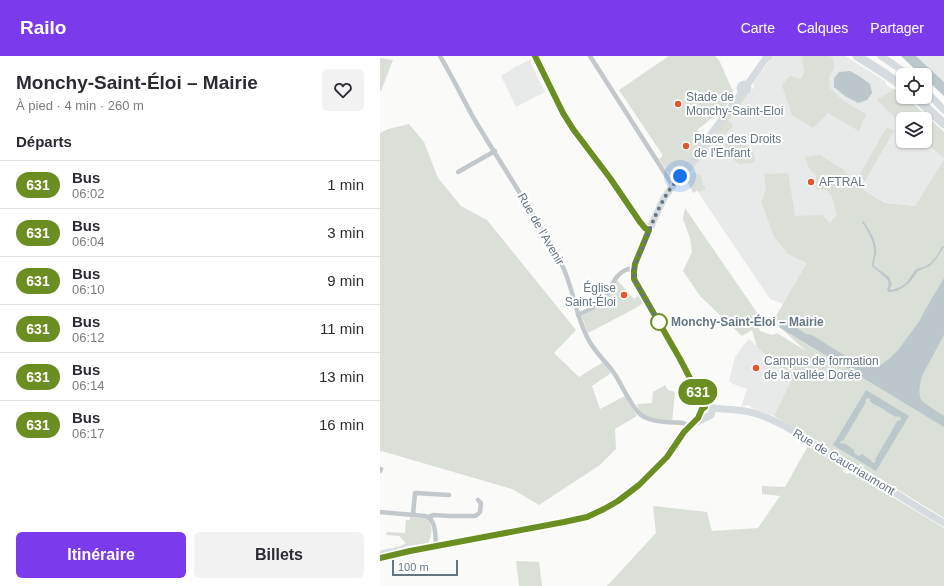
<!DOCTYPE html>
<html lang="fr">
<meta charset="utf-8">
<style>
:root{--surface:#fff;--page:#f2f2f3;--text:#2b2b33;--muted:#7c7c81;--line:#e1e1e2;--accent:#7c3aed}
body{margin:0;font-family:Arial,sans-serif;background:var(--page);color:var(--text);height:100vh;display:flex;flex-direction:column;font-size:15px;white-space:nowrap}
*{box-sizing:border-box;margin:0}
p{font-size:13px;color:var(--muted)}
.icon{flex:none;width:22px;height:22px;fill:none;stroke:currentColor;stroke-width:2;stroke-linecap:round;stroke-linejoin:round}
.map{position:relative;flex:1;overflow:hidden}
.drawer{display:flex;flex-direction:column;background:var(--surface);width:380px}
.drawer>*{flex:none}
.badge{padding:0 8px;border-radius:13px;font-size:14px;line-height:26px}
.buttons{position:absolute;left:516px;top:12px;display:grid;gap:8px}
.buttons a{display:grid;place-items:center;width:36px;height:36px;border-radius:6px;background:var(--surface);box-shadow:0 1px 3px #0004;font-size:20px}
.scale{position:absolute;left:12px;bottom:10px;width:66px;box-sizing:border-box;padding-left:4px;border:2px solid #657683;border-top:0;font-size:11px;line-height:14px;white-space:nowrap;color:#657683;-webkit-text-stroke:3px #fff;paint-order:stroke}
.you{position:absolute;width:20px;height:20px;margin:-10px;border:3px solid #fff;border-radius:50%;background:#1a73e8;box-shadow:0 0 0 6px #1a73e833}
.map>.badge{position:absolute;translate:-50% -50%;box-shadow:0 0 0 2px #fff}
h2{padding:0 16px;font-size:15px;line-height:36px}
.round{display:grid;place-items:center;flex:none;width:42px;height:42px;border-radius:6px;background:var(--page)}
.headline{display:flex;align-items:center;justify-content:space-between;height:68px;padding:0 16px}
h1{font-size:19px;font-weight:700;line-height:30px}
.cta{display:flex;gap:8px;margin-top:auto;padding:8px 16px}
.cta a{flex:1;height:46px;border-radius:6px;background:var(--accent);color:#fff;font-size:16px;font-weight:700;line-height:46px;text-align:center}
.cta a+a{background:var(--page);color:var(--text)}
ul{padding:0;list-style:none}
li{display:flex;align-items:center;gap:12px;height:48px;padding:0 16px;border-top:1px solid var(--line)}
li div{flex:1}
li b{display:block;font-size:15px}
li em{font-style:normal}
li .badge{min-width:44px;font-weight:700;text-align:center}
header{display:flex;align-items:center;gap:24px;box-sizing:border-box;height:56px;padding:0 20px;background:var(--accent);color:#fff}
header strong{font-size:19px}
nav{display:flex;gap:22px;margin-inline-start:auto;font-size:14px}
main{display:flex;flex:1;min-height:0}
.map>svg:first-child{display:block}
.built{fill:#e8e9e9;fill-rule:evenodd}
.green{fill:#dadfd7}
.water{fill:#bbc7cb;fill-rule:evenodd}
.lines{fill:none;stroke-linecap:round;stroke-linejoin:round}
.street{stroke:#c3c8cc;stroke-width:4.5}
.secondary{stroke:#d6dbdf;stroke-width:7}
.primary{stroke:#d6dbdf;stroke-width:7}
.highway{stroke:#d6dbdf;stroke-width:9}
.line-casing{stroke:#fff;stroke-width:9}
.line{stroke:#6b8e23;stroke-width:6}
.walk{stroke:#657683;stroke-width:4;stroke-dasharray:0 7.2}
.poi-dot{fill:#e4572e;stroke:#fff;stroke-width:1.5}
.stop-dot{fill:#fff;stroke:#6b8e23;stroke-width:2}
.labels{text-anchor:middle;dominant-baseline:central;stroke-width:4;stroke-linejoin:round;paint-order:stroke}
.poi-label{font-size:12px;fill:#657683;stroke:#fff;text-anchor:start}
.street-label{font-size:12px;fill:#657683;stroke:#fff}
.stop-label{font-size:12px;font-weight:bold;fill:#657683;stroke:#fff;text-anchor:start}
</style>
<header>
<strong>Railo</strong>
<nav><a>Carte</a><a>Calques</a><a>Partager</a></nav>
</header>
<main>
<section class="drawer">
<div class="headline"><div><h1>Monchy-Saint-Éloi – Mairie</h1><p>À pied · 4 min · 260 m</p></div><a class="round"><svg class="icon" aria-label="heart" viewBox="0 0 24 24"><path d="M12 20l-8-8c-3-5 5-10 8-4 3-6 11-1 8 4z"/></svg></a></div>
<h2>Départs</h2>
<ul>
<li><span class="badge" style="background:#6b8e23;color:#fff">631</span><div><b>Bus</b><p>06:02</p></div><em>1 min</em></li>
<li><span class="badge" style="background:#6b8e23;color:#fff">631</span><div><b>Bus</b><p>06:04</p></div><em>3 min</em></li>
<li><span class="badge" style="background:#6b8e23;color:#fff">631</span><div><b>Bus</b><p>06:10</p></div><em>9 min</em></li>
<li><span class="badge" style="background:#6b8e23;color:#fff">631</span><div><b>Bus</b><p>06:12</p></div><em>11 min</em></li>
<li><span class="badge" style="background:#6b8e23;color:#fff">631</span><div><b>Bus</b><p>06:14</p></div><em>13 min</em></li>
<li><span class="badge" style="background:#6b8e23;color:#fff">631</span><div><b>Bus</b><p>06:17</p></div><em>16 min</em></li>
</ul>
<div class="cta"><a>Itinéraire</a><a>Billets</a></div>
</section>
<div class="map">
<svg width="564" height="530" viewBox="0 0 564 530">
<rect width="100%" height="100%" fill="#fafaf8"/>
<g class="built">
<path d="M393,0H465L505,25L506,29L520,36L523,39V41H526L564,76V106L535,150L507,147L489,138L442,182L403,248L390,243L307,120L355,55L361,49L374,31L373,27ZM523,63H545V85H523Z"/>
<path d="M536,0H564V26L549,12Z"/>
<path d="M151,3V7L165,36L136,51L121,20L138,9V10Z"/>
<path d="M369,283L412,324L394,360L371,352V350L367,349L361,351L367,333L353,328L349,325L355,301L363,290Z"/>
</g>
<g class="green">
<path d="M289,0H335L339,4L355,40L340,56L317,74L325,81L295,121H291L279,103L282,101V98L239,34Z"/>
<path d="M422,0H449L453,2L454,12L449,22L450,32L462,44L486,58L479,75L448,57L433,72L412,59L402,29L410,20L421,23L424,16Z"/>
<path d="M0,2L13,4L1,35L0,36Z"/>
<path d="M515,33L523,39V41H526L564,76V102L543,85H545V63H523V68L511,58L497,44Z"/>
<path d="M366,37L368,39L348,65L352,67L353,70C350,74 332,90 328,92L299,132L298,128L363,38Z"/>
<path d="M29,68L44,86L58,122L81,150L107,164L196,274L174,297L199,321L223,306L231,317L212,330L220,353L245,340L257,360L235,373L236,393L220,409L159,449L132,433L5,396L0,395V77L8,73Z"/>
<path d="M507,71L514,75L485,125L479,120Z"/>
<path d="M347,85C353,88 357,90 363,87C370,92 375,96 375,105L371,107L359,108L350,101L344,93L345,88Z"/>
<path d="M440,99L464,114L480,131L489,138L506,147L535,150L564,104V462L496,420L494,423L475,412V410L474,408V407L470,405L466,406L444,392L445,389L394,360L412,323L377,291L372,274L362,280L320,240L303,215L312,196L310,182L303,163L305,152L380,261L376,267L380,275L392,279L397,277L426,295L393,265L427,207L408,198L394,180L381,146L386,134L384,118L408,117L415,160L442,159L450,167L457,158L451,139L446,134L436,133V120L429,112L425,101Z"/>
<path d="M313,116L321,120L323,130L325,129V133L319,136L318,134L313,137L308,127V121Z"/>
<path d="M237,224L254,243L260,239L265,246L254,253L208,277L202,261V260L226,247Z"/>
<path d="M285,329L288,334L295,336L292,366L270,363L259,355L257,348L272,347L273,336Z"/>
<path d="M428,390L464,412L463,414L464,416C466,418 468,418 471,416L564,472V530H227L276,477L273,450L327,456L332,475L378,472L400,440L382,438V430L405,431Z"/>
<path d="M30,461C34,462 39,461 43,462C55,466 52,480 48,487L27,490L0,499V495C10,491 17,493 26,487L19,480L6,479L7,476L25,477L26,464H30Z"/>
<path d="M136,505L159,506L162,530H139Z"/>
</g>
<g class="water">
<path d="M521,0H536L564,26V40L545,22V19H541Z"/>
<path d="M470,15L479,20L490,28L492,37L487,44L478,47L465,40L454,31V22L459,16Z"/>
<path d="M483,165C489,172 498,188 496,198C496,202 493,205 494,210L509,221L512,228L510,232V234C519,233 527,228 531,220C533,218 534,214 537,213C540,211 543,212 546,210C554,206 558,198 562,190L564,191L556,203L550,210L538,215L530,226L525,230L517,235L509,236L507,234L509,227L507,223L492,210C492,205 494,201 494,197C495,187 487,173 482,166Z"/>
<path d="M564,222V279L543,318C540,326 538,335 541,344L550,351L564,360V371L399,271L403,265H406L426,278L432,279L467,301L488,305L495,308L501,309L510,302L519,293L540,264L545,254Z"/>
<path d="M486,334L529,360L496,415L453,389ZM487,342L490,343V346L505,354V355L516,361L518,360L521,362L520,365L518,364L495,404L496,405L494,407L491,406L492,405L482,398L479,400L475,398L474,396V394L464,387L463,388L460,387L462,384L463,385L486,346L485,345Z"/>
</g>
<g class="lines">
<g class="street">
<path d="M60,0C72,20 82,41 93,61C122,110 154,157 181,207C193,230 195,257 207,281C214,296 227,306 236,320C242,330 252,351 260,358C270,367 290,366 303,367L307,369L309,371"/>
<path d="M155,0L183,57L191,69L230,122L260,166L265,171L269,174"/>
<path d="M210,0L293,130"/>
<path d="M78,116L115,95"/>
<path d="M198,259C206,255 217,251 223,245C232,234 232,219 248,213L254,215"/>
<path d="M0,415L1,413"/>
<path d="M0,456L45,460C57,464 55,480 56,490"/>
<path d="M33,459L35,437L69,439"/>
<path d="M48,461L54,459L70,460H95L98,458L100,456L101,447L98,444"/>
</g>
<g class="secondary">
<circle cx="364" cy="32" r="4"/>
<path d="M367,29L387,1"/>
<path d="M325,351L301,303L256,227L253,219L256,206L269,174L284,142L362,36"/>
<path d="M329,351C347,355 362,352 380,359C411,370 437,391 464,408C478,417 492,424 507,432C526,444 545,456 564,467"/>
<path d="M315,367L331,359C333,355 332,351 327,350"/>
<path d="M0,501L30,495L180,467L213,458L231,449L252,434L264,424L285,403L304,376L318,362L323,353L325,351"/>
</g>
<g class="primary">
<path d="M501,0L529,19"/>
<path d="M545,34L564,54"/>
</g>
<g class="highway">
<path d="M477,0L504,17L523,31"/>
<path d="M387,1L388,0"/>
<path d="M535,41L564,68"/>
</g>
</g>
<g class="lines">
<g class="line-casing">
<path id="line" d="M0,502L30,495L184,466L207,461L224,453L238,445L259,429L287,401L304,376L318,362L322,353L325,351L300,303L254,223V215L255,208L269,174L265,172L260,166L230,122L193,73L183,57L155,0"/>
</g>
<use href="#line" class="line"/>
<path class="walk" d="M279,266L280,268L256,227C250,214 258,201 264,189C270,173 275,158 284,143C288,135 294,128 300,120"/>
</g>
<g class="poi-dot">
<circle cx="298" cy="48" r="4"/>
<circle cx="306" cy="90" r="4"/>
<circle cx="431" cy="126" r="4"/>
<circle cx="244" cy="239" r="4"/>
<circle cx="376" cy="312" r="4"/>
</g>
<circle class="stop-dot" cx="279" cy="266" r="8"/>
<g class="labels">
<g class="poi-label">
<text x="306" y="41">Stade de<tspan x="306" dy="14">Monchy-Saint-Eloi</tspan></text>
<text x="314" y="83">Place des Droits<tspan x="314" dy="14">de l'Enfant</tspan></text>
<text x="439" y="126">AFTRAL</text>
<text x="236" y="232" text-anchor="end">Église<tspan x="236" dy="14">Saint-Éloi</tspan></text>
<text x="384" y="305">Campus de formation<tspan x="384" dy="14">de la vallée Dorée</tspan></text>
</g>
<g class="street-label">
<text transform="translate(161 173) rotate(60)">Rue de l'Avenir</text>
<text transform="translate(464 406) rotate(31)">Rue de Caucriaumont</text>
</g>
<g class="stop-label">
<text x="291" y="266">Monchy-Saint-Éloi – Mairie</text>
</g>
</g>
</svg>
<div class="buttons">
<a><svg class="icon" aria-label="locate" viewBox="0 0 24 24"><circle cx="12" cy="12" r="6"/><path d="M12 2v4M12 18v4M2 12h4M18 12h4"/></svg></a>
<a><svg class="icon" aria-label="layers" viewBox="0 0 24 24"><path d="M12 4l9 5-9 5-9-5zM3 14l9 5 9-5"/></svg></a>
</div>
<div class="scale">100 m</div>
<div class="you" style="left:300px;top:120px"></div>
<b class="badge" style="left:318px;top:336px;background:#6b8e23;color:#fff">631</b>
</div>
</main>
